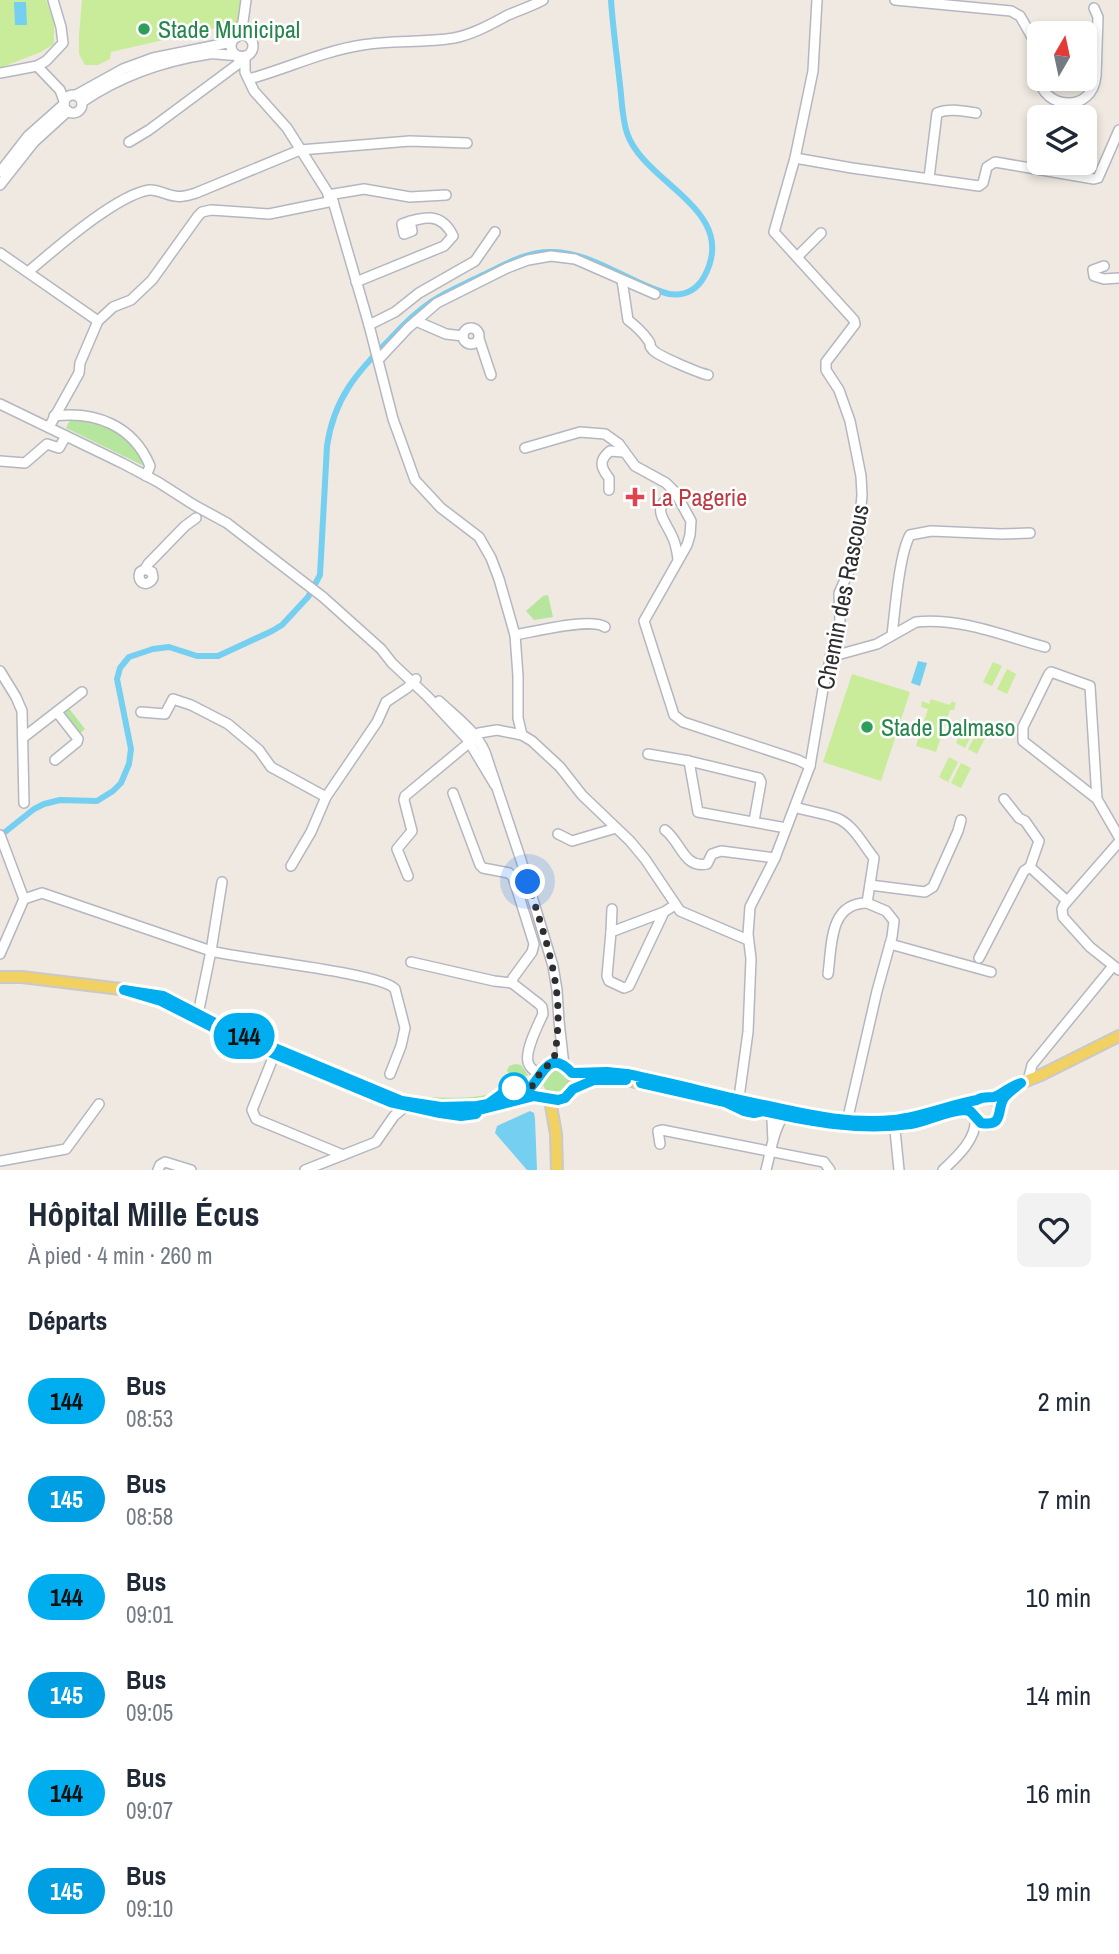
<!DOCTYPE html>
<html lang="fr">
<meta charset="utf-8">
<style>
:root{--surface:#fff;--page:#f2f2f3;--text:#1f2937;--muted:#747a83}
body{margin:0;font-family:"Archivo Narrow",sans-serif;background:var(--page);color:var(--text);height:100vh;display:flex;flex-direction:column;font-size:26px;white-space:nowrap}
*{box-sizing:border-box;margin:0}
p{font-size:23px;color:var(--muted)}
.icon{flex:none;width:38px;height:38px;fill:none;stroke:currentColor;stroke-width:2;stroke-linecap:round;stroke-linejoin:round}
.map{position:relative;height:1170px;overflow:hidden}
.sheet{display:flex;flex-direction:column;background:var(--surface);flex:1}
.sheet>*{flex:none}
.badge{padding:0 14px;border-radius:23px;font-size:24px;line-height:46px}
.needle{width:46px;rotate:9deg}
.tools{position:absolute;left:1027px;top:21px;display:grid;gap:14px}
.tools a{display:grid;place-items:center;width:70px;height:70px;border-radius:10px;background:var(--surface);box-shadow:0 4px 10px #0003;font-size:35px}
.you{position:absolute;width:35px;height:35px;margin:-18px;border:5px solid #fff;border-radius:50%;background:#1a73e8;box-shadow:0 0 0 10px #1a73e833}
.map>.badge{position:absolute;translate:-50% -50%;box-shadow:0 0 0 4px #fff}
h2{padding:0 28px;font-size:26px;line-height:63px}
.round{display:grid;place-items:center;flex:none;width:74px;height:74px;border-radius:10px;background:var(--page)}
.head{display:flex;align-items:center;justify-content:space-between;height:119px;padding:0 28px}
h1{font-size:33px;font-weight:700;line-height:52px}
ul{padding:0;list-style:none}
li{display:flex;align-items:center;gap:21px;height:98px;padding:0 28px}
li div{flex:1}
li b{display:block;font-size:26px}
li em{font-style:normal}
li .badge{min-width:77px;font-weight:700;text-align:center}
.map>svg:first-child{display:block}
.green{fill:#b6e59e}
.pitch{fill:#c9ec9a}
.water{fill:#75cff0}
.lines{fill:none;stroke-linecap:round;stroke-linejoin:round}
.canal{stroke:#75cff0;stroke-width:6}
.minor-casing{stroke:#b4b7c1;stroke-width:12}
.major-casing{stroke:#c9c9c9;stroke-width:14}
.minor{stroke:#fff;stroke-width:9}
.major{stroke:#f2d163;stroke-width:10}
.line-casing{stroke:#fff;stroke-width:16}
.line{stroke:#00adee;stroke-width:10}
.walk{stroke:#2e2e2e;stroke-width:7;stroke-dasharray:0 12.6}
.leisure-dot{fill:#2e9e5b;stroke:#fff;stroke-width:2.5}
.health-dot{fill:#e0444e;stroke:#fff;stroke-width:2.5}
.stop-dot{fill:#fff;stroke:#00adee;stroke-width:3.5}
.labels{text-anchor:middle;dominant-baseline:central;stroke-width:5;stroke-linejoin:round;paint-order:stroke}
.leisure-label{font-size:24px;fill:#27864d;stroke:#fff;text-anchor:start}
.health-label{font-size:24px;fill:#be3a42;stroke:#fff;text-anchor:start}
.street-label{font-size:24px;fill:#2e2e2e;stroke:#fff}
</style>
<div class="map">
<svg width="1119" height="1170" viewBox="0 0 1119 1170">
<rect width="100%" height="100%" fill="#efe9e1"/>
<g class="green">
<path d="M70,420C106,420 127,435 145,465L144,466L66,428Z"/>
<path d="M548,595L553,617L534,620L526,611L543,596Z"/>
<path d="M67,706L85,729L78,735L59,711Z"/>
<path d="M515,1064L521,1065L528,1075L483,1100L458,1102L431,1101V1097C449,1098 493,1100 506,1086C508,1083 508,1078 510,1075L507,1071L509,1066Z"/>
<circle cx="556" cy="1082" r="13"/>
</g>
<g class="pitch">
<path d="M0,0H46L54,22V44L41,52L0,68Z"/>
<path d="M82,0H241L238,24H233L111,52L110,59L98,65H85L79,54V35Z"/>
<path d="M993,662L1002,666L992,686L983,682Z"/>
<path d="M1007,669L1016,674L1007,694L997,689Z"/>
<path d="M852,674L910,692L881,781L823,762Z"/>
<path d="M931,699L950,705L952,701L956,703L954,710H950L936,752L916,746L928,709L921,707L922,701L929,704Z"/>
<path d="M966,723L975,728L965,748L956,743Z"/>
<path d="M978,730L987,734L977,754L968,749Z"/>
<path d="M949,757L958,762L948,782L939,777Z"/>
<path d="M961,763L971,768L961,788L951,783Z"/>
</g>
<g class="water">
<path d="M14,2H26L27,25H15Z"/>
<path d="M918,661L927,663L920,686L911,683Z"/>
<path d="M530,1111L534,1113L535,1119L537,1170H527L495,1133L497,1126Z"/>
</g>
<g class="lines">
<path class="canal" d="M0,836L34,809L44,804L60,800L97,801L113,791L121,783L129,764L131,749L117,679L120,668L129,657L153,649L169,647L197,656H218L272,631L282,625L308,597L320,575L327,446C334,398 357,372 391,338C403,325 416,312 431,302C447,291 465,284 483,275C506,264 527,251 553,252C595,253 630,284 669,294C684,296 696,291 704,277C741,210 644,184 627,133C622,118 622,101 620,85C617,57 613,29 611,0"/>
<g class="minor-casing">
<g id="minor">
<path d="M895,0L1011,11L1020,16L1040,51"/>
<circle cx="242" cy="46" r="11"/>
<path d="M237,37L243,22L246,0"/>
<path d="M245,56V72L254,91L287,128L333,201L369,325L393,419L415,480L441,508L479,537L491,558L499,579L515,635L518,676V718L522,735"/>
<path d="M37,66L46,61L63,43L61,27L53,0"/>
<path d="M0,73L37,66L60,90L64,101"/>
<path d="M249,79C286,69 323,51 362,45C393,40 423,43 454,38C474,34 491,24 508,15C520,10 532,6 543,0"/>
<path d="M1040,79C1042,108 1092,115 1096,76L1098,17L1094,8"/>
<path d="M76,95L123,69L153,58L232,42"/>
<circle cx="73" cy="104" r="9"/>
<path d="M82,102C120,76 163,61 209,54C218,53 227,56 236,55"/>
<path d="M129,142L149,130L238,64L240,56"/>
<path d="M795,158L852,168L979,186L983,183L987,167L995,162L1094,179L1098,178L1119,130"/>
<path d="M0,172L28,136L64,104"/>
<path d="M929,178L937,113C949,108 963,111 976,113"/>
<path d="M0,185L34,142L68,111"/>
<path d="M328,195L364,189L410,197L446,195"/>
<path d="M0,253L98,321"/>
<path d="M797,257L821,233"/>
<path d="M1104,266L1093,270L1094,276L1104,279L1119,278"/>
<path d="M28,272C54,250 116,195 149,190C158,189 165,195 175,196C182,198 189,195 196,193L300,150L410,141L467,143"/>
<path d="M622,280L628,320C636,326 643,333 648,340C654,348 646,342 653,350C658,356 699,373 708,375"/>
<path d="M356,282L444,246L453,236C441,211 423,217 402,224L404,234L412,231L410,221"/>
<path d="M416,321L446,334L463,336"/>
<path d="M369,325L395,312L419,293L475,261L495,232"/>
<circle cx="471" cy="336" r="8"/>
<path d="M479,339L491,375"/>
<path d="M379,359L408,328L437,303L507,268L528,260L551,256L575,259L655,294"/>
<path d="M0,404L122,463L158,482L194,505L227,523L323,597L381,649L392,663L428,697L468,740L495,785"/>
<path d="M54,416C95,411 133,425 150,466L146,476"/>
<path d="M49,427L79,373L80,363L98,321L113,307L131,300L152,280L198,216L202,212L211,210L269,214L333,201"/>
<path d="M525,448L580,432L605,434L619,444L635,466L666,483L675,492L691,521L690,535L687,545L644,621L674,715L683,722L798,760L810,766"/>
<path d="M0,461L25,463L47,444L59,448L66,436"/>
<path d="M609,490V478C600,467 599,460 610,451L623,452"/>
<path d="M675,492C651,509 662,515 672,536C676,544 677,551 678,559"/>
<path d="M145,569L152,572L153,578C148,588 136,583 140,572L145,569L148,564L185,526L196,518"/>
<path d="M515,635C533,632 591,617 605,627"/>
<path d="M892,635C895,611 899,555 910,535L931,531L1001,534L1030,533"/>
<path d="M830,657L877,644L916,622C959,617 1004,636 1045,647"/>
<path d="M0,671L16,697L22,711L24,803"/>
<path d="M439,701C456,717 476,731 485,752L521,860L553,966L557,990L559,1021L564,1066"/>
<path d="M141,712L165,714L173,699L191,705L228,724L259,750L271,767L326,797L377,722L386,702L407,688L416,679"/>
<path d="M24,737L82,692"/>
<path d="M470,738L479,733L497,730L522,735L532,741L560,767L582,795L630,841L645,859L680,911L748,940"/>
<path d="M648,754L689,761L759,778L761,782L754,821"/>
<path d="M55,760L77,742L78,739L57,712"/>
<path d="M689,761L698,812L786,828"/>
<path d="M453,793L480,865L483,868L509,873L513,877L534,944L532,952L513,978L512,983"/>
<path d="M1004,799L1019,818L1025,821L1039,841L1030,867L1067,901"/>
<path d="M1097,799L1090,686L1051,672L1049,674L1023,727V741L1097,799L1119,837"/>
<path d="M795,807C809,812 826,813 839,819C854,826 864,846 874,858L867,903L886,911L894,921L892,937L877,991L846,1126"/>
<path d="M665,830C681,842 684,869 707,864L712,854L721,851L775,858"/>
<path d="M558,834L572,841L616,828"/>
<path d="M0,835L24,899L0,954"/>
<path d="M1119,842L1064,905L1062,909L1063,917L1090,947L1119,970"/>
<path d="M291,866L311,832L326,797"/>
<path d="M408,876L397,849L412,831L404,800L405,796L470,742"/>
<path d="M870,885L925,892L933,887L958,831L961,820"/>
<path d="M24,899L42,893L211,951L222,882"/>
<path d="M664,912L629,986L624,988L609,981L607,976L611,932L664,912L675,905"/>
<path d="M611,932L612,909"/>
<path d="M890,944L991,972"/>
<path d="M979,958L1024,871L1030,867"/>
<path d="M411,962L494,981L512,983L539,1004L542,1007L543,1014C538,1025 525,1050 528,1062C529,1068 535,1071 539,1075"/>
<path d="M828,974C832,945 829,903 867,903"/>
<path d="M197,1019L211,951C241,959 383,973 395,989L405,1028L401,1046L390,1074"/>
<path d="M277,1048L252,1110L256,1119L343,1155"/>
<path d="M1028,1081L1032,1065L1113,966"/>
<path d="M738,1105L748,1032L751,959L748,934L750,907L775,858L810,766L823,689L840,620L839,593L854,560L858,541L862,495L861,476L850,421L839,390L826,370V362L855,324L854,320L774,232L795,158L813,71L817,0"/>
<path d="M894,1120L899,1170"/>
<path d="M660,1144L658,1131L662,1130L824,1162L830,1170"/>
<path d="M0,1161L66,1149L99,1104"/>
<path d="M158,1170L160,1165L165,1162L191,1170"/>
<path d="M305,1170L376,1142L394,1116L406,1106"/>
<path d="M766,1170C771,1151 773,1131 784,1115L778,1108L769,1112L772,1120L773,1141"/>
<path d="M943,1170C957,1157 978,1138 975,1117"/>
</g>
</g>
<g class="major-casing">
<g id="major">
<path d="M0,977H22L129,990"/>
<path d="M124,990L161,1001L226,1034L373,1095L400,1105L425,1110L454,1112L479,1110L534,1096L558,1100L565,1098L573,1089L594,1080H626L798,1118L846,1126L873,1127L915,1123L964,1109C973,1112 974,1120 981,1123C1001,1131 998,1107 1004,1098C1008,1092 1015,1087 1021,1083"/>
<path d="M572,1073L611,1072"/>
<path d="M1016,1085L1041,1075L1119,1036"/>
<path d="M516,1095C523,1093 530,1090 535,1084C540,1078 536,1081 539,1074C545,1063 559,1061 568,1068C574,1074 575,1081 573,1089"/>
<path d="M550,1100L556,1134L557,1170"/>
<path d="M953,1106L987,1096L997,1101L1000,1106"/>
</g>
</g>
<use href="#minor" class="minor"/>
<use href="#major" class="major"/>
</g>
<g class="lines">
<g class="line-casing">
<path id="line" d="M626,1080H594L573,1089L565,1098L558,1100L534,1096L479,1110L476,1114L461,1116L440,1113L390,1102L226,1034L161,1001L124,990L163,996L217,1024L402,1101L441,1107L477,1106L488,1104L503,1093L514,1088H530C542,1077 549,1047 572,1073L607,1072L627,1074C676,1084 724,1097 773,1107C813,1116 853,1124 894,1120C923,1117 949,1105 977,1100C984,1096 988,1098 994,1097C1003,1094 1010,1086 1021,1083C1015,1088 1008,1092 1004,1098C996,1110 1005,1127 981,1123L970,1111L964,1110C946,1111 929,1121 911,1124C860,1131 813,1122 763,1111L754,1113L744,1111L725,1102L641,1083"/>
</g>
<use href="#line" class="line"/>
<path class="walk" d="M514,1088L518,1095C532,1088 533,1086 540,1073C544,1067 551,1065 554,1057C557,1051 556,1043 557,1036C563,982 543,933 528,882"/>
</g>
<g class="leisure-dot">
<circle cx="144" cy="29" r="7"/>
<circle cx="867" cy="727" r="7"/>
</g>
<path class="health-dot" d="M631.5 486.5h7v7h7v7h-7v7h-7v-7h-7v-7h7z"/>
<circle class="stop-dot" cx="514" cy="1088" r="14"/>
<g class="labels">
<g class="leisure-label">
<text x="158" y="29">Stade Municipal</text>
<text x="881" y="727">Stade Dalmaso</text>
</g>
<g class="health-label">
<text x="651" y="497">La Pagerie</text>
</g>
<g class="street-label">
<text transform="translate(842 597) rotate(-79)">Chemin des Rascous</text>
</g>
</g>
</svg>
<div class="tools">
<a><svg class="needle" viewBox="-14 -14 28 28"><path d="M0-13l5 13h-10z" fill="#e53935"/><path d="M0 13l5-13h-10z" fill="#747a83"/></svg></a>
<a><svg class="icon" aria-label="layers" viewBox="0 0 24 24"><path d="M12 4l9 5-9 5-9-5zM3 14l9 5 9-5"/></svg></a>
</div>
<div class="you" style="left:528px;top:882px"></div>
<b class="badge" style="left:244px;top:1036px;background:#00adee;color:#111">144</b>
</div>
<section class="sheet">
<div class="head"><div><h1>Hôpital Mille Écus</h1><p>À pied · 4 min · 260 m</p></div><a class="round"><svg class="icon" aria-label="heart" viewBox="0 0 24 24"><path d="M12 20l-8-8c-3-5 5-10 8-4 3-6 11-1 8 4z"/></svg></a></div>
<h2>Départs</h2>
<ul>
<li><span class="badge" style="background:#00adee;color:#111">144</span><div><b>Bus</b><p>08:53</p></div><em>2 min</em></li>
<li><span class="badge" style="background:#009fe3;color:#fff">145</span><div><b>Bus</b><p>08:58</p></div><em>7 min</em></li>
<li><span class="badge" style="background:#00adee;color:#111">144</span><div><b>Bus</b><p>09:01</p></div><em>10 min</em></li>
<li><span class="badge" style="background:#009fe3;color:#fff">145</span><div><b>Bus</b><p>09:05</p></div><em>14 min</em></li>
<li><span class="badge" style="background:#00adee;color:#111">144</span><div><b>Bus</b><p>09:07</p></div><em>16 min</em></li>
<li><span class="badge" style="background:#009fe3;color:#fff">145</span><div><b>Bus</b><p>09:10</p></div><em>19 min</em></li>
</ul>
</section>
